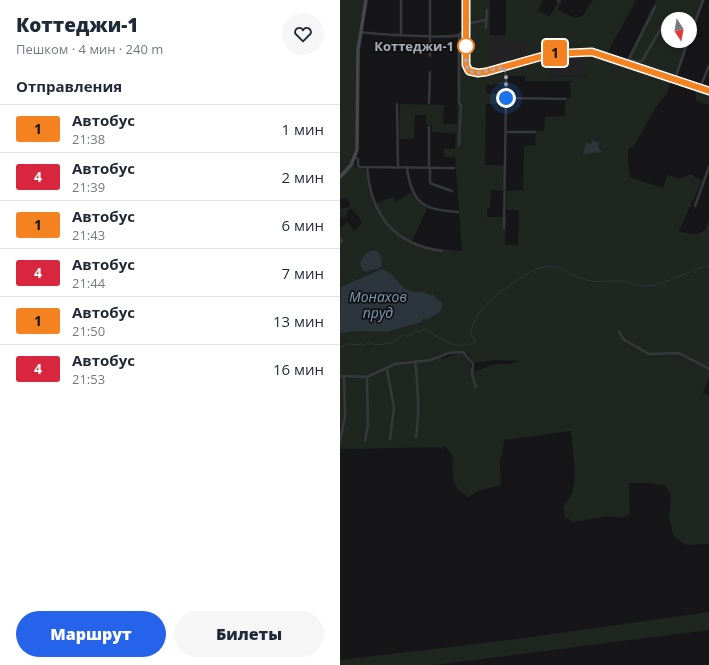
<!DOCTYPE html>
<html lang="ru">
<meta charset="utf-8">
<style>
:root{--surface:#fff;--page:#f6f6f7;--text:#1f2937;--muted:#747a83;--line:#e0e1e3;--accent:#2563eb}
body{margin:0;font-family:"Open Sans",sans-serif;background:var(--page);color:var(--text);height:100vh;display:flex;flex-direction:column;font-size:15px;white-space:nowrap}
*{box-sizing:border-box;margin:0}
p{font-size:13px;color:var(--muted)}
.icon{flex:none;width:22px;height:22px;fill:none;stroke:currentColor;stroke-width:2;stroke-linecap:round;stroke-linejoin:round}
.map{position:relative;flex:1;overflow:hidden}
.details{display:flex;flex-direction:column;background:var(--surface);width:340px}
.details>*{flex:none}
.badge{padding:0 8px;border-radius:3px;font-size:14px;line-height:26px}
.needle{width:26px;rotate:169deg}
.controls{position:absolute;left:321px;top:12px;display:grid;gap:8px}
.controls a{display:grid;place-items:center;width:36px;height:36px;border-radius:50%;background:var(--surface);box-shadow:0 2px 6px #0003;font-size:20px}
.you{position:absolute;width:20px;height:20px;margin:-10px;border:3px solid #fff;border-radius:50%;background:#1a73e8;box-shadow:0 0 0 6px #1a73e833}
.map>.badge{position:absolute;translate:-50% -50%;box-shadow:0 0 0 2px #fff}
h2{padding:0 16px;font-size:15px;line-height:36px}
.round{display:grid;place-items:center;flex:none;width:42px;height:42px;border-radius:21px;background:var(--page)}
.headline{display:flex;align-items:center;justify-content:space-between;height:68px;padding:0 16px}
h1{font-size:19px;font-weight:800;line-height:30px}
.cta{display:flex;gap:8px;margin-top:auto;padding:8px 16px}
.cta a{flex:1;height:46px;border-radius:24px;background:var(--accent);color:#fff;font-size:16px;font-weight:800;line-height:46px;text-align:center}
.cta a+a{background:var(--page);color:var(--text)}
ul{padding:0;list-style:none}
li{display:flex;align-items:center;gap:12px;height:48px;padding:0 16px;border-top:1px solid var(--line)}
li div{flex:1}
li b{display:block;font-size:15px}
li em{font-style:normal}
li .badge{min-width:44px;font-weight:700;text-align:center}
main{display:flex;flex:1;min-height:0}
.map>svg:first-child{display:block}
.built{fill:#222225}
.green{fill:#1e261f;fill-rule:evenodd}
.water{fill:#2c353c}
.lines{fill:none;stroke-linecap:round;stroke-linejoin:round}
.stream{stroke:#2c353c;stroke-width:1}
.minor{stroke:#37383d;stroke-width:2.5}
.tertiary{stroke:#37383d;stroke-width:3}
.secondary{stroke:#45474d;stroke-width:3.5}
.line-casing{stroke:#fff;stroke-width:9}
.line{stroke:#f58220;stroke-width:6}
.walk{stroke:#a8adb8;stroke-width:4;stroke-dasharray:0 7.2}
.stop-dot{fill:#fff;stroke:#f58220;stroke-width:2}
.labels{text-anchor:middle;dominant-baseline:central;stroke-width:3.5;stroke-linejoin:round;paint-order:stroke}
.stop-label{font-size:13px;font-weight:bold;fill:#a8adb8;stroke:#111113;text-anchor:end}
.water-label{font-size:14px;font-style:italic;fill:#7f9bb3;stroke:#111113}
</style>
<main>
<section class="details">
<div class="headline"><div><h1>Коттеджи-1</h1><p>Пешком · 4 мин · 240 m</p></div><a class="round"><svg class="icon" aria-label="heart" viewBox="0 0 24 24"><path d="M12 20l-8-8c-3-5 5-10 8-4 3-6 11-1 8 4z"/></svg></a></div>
<h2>Отправления</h2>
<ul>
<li><span class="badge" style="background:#f58220;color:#111">1</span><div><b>Автобус</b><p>21:38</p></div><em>1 мин</em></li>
<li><span class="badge" style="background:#d7263d;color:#fff">4</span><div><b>Автобус</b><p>21:39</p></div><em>2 мин</em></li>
<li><span class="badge" style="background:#f58220;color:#111">1</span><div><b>Автобус</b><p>21:43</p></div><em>6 мин</em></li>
<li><span class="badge" style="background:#d7263d;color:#fff">4</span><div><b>Автобус</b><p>21:44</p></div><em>7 мин</em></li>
<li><span class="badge" style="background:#f58220;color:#111">1</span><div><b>Автобус</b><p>21:50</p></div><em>13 мин</em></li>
<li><span class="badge" style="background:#d7263d;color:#fff">4</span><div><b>Автобус</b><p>21:53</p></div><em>16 мин</em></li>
</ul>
<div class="cta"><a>Маршрут</a><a>Билеты</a></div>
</section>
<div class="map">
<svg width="369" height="665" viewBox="0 0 369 665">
<rect width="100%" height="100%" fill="#161618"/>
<g class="built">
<path d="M150,35H167V42L187,40V50L184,57L150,67Z"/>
<path d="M246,54V74L245,77L211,76L209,56Z"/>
</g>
<g class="green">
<path d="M0,0H24L16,69V149L11,164L0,174Z"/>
<path d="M128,0H150V67L184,57L183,51L187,50V41L166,42V0H203L198,11L210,16L218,2L217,0H222L218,10L236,18L243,15L253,0H296L267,54C216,40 186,65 138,71H133L128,65Z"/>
<path d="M316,0H365L350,40V19H328V41H350L337,76L334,77L290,63L287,59Z"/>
<path d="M123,32H124V64L128,72L138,75L162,71L165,76V84L146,85L147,94H165V104H146L145,165H164V191L151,190L150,208H147V217H166L165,245H178L179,210H166L167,191L183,190L184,146L195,145L196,131L204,130L205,117L225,116V103L231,96L230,81H185V76H167L169,68L209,56L211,76L245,77L246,74V54H249L331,79L327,93L316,107L293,147L289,148L288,156L290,177L323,188L328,175L339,179L351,174L362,181L339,231L356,235L365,230L369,219V377L363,393L369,396V542L368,544L346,545L334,536L329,519L331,495L326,486L311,483H289L290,514L281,518L268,516L233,522L225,517L223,508L233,491L235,471L231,431L164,440L160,462L161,485L138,491L129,497C110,487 112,475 113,456L105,447L0,449V229L7,222L14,231L22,223L20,218L10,208L5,216L0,218V209L10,207L8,198L0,199V179L15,162V167L28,171L32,192L36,203L53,197L55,202L71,193L87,209L72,241C88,248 105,250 122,251L115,157H104V149H115L116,133L92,132V123L91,126L86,125V115H75L74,139H59L60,104L104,105L103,124H117L118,37ZM123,351L128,354L133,363L156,360L181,361L170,364H155L133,372L126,356L121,353L101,359V355Z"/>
<path d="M355,87L369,93V105L356,101Z"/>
<path d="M369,612V630L95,665H0V660L184,638Z"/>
</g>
<g class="water">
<path d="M253,140L259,143L258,147L262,152L243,154L246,142L251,144Z"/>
<path d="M34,250L38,252L41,257L42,267L24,272L20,264C23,256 25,253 34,250Z"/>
<path d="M42,269L51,274L65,289L74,292H83L92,296V294L103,304L100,312L86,320L84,318L81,322L46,332L15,331L0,333L1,287Z"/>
</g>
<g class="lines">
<path class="stream" d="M0,347L9,344L26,345L28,342L37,345C41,344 46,344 50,343C58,340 61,333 71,335L75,331L80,332L84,328C97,337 120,354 136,341L130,334C133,324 137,314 144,307C155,294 193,265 210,266C226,267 230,276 243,279C259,284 266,280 282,281C289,281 295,286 302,286C322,287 350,270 369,265"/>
<g class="minor">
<path d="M218,1V0"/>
<path d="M126,24L146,20"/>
<path d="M146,28L147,10"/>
<path d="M21,32C33,34 110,39 119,35C122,33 122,31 126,29"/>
<path d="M61,35V0"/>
<path d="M350,36L363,0"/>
<path d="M90,56V0"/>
<path d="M289,59L298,62L302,61L327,18"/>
<path d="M287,63L315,7"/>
<path d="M164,67L166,76V98L164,228"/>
<path d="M335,79L348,41"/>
<path d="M360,88L369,66"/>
<path d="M166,98L226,99"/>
<path d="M89,103L90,72"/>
<path d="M57,104L58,167"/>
<path d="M166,132H195"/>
<path d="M119,145L121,106L119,103V34"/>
<path d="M15,157L18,159V166L20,167L114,168"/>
<path d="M27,167C31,215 53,244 102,251"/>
<path d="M67,167C67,173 69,178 70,183C77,209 94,210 118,212"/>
<path d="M89,168V127"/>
<path d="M90,168V182L92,184L112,191"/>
<path d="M355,206L369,167"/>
<path d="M0,238L2,241L0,243"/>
<path d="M279,331L283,339L309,354L339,353L369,369"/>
<path d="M75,361C78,387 80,412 76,437"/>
<path d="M47,369L54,408L50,439"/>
<path d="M0,376L27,377L55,364L91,360L109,353L123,352L133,364L132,375L136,387"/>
<path d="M0,441L5,416L4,376"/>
<path d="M25,441L28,425L27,377"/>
</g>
<path class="tertiary" d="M126,0V65L129,71L138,73L146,72L210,54L252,52L369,91"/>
<path class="secondary" d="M0,177L11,165L17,150L18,50L26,0"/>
</g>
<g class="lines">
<g class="line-casing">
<path id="line" d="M126,0V65L129,71L138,73L146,72L210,54L252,52L369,91"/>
</g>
<use href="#line" class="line"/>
<path class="walk" d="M126,46V65L129,71L138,73L164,67L166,76V98"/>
</g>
<circle class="stop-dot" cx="126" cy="46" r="8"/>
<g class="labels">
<g class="stop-label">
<text x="114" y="46">Коттеджи-1</text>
</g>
<g class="water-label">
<text x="38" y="296">Монахов<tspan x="38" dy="16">пруд</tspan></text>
</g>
</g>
</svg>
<div class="controls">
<a><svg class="needle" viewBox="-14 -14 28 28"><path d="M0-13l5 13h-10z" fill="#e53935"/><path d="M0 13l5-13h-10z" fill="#747a83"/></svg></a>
</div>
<div class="you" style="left:166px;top:98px"></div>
<b class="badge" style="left:215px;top:53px;background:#f58220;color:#111">1</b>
</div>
</main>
